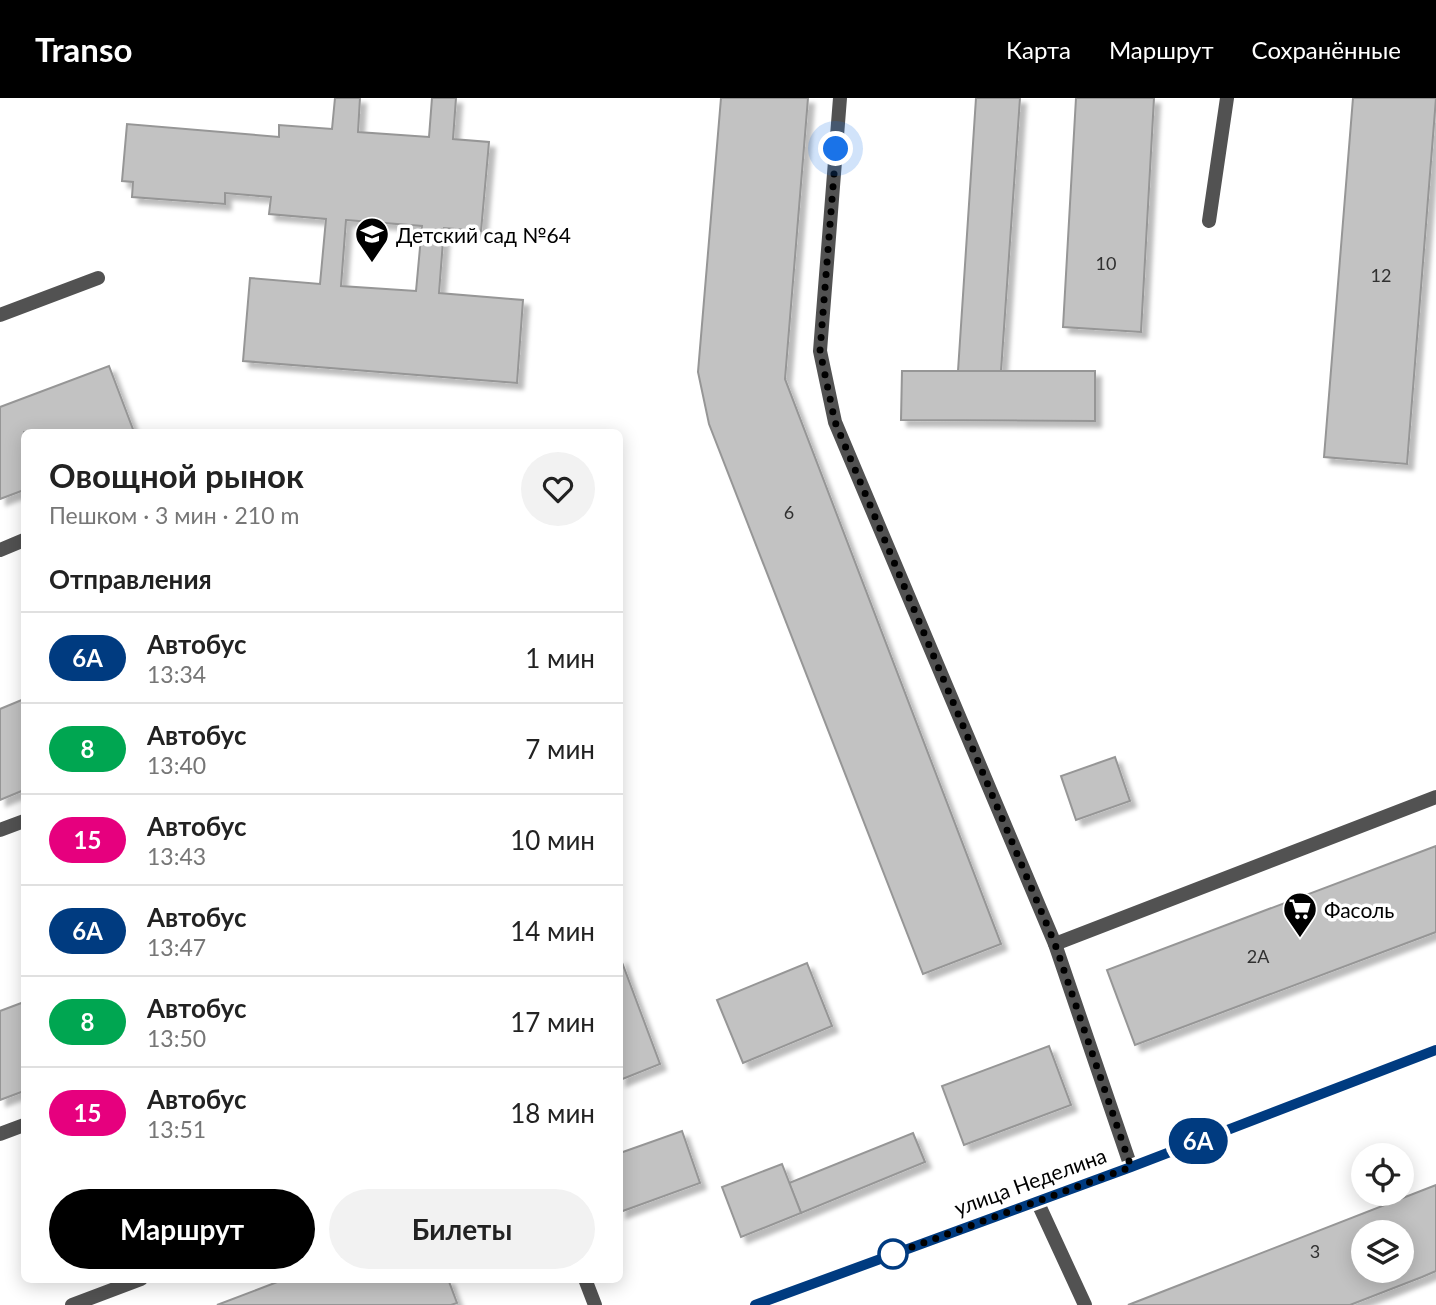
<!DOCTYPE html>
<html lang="ru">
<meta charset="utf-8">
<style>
:root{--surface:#fff;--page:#f2f2f2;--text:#222;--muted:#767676;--line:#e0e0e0;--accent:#000}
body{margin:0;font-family:Lato,sans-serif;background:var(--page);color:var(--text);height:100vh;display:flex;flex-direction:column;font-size:26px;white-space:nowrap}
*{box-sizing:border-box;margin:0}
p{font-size:23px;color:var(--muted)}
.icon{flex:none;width:38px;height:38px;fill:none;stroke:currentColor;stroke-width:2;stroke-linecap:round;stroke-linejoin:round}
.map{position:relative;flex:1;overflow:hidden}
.sheet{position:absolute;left:21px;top:331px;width:602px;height:854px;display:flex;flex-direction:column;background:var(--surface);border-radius:10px;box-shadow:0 4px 18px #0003}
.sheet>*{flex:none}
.badge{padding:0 14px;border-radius:23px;font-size:24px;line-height:46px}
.fabs{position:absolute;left:1351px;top:1045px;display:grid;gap:14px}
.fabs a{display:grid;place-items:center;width:63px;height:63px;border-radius:50%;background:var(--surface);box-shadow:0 4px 18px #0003;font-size:35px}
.you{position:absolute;width:35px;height:35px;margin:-18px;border:5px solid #fff;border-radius:50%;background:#1a73e8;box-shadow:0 0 0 10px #1a73e833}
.map>.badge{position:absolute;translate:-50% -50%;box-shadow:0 0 0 4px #fff}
h2{padding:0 28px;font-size:26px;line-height:63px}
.round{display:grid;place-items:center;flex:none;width:74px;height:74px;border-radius:37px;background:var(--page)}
.headline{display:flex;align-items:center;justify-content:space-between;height:119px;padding:0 28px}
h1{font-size:33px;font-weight:700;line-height:52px}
.primary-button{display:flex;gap:14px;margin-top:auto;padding:14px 28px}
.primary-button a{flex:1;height:80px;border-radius:42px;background:var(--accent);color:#fff;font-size:28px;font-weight:700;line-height:80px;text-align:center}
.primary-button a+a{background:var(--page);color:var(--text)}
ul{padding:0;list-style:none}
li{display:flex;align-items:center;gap:21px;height:91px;padding:0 28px;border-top:2px solid var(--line)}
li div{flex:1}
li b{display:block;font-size:26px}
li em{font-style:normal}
li .badge{min-width:77px;font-weight:700;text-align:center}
header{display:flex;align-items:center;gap:42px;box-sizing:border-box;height:98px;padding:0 35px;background:var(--accent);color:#fff}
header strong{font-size:33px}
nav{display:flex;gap:38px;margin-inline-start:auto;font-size:24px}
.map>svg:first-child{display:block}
.building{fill:#c2c2c2;stroke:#969696;stroke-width:2;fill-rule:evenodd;filter:url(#shadow)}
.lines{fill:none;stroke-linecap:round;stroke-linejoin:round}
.lane{stroke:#525252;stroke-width:14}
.secondary{stroke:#1f1f1f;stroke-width:14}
.line-casing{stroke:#fff;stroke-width:16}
.line{stroke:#003b80;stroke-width:10}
.walk{stroke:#000;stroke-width:7;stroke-dasharray:0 12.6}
.stop-dot{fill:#fff;stroke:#003b80;stroke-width:3.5}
.labels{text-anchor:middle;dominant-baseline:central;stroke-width:7;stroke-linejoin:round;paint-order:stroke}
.number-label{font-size:18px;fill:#303030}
.poi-label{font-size:21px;fill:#000;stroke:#fff;text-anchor:start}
.street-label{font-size:21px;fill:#000;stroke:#fff}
</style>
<header>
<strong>Transo</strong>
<nav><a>Карта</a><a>Маршрут</a><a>Сохранённые</a></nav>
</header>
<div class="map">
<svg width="1436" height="1207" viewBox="0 0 1436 1207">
<defs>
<filter id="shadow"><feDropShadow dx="6" dy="6" stdDeviation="2" flood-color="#0004"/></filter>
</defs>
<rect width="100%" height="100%" fill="#fff"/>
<g class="building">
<path d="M335,0H360L358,34L429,39L432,0H456L453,41L489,44L481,133L444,130L439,195L523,202L517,285L243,263L250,180L320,186L326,121L269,116L271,99L225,95V106L132,99L133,84L122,83L127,26L279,39V27L332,31ZM346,122L422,128L416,193L341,188Z"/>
<path d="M721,0H808L785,281L1001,846L923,876L709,326L698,274Z"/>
<path d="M976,0H1020L1001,273H958Z"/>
<path d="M1076,0H1154L1141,234L1063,229Z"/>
<path d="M1353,0H1436L1407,366L1324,359Z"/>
<path d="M109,268L134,334H24V392L0,401V309Z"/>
<path d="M902,273H1095V323L901,322Z"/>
<path d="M24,601V692L0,702V611Z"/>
<path d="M1115,659L1130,703L1076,722L1061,678Z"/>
<path d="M1436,748V834L1135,947L1107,872Z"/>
<path d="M620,859L660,966L620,982Z"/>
<path d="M807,865L832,928L743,965L717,902Z"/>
<path d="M24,904V993L0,1002V913Z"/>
<path d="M1049,948L1071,1007L964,1047L942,988Z"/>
<path d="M682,1033L700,1085L620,1114V1055Z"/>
<path d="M913,1035L925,1064L801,1115L789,1085Z"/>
<path d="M782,1066L801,1115L741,1139L722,1089Z"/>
<path d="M1436,1087V1173L1422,1179L1350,1207H1128ZM1363,1134H1402V1172H1363Z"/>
<path d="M285,1181H448L457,1205L451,1207H217Z"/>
</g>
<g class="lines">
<g class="lane">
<path d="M840,0L820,253L835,324L1055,846L1131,1069"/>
<path d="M1209,123L1227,0"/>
<path d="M0,217L98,180"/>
<path d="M0,452L24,442"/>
<path d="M0,732L24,723"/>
<path d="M1055,846L1436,699"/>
<path d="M0,1036L24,1027"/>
<path d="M1037,1103L1085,1207"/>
<path d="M585,1181L595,1207"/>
<path d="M72,1207L141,1181"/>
</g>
<path class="secondary" d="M755,1207L1131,1069L1436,952"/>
</g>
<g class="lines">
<g class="line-casing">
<path id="line" d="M755,1207L1131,1069L1436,952"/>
</g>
<use href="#line" class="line"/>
<path class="walk" d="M836,51L820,253L835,324L1055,846L1131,1069L893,1156"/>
</g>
<defs>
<g id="school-pin" transform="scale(1.75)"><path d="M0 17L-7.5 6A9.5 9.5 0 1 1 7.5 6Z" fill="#000" stroke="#fff"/><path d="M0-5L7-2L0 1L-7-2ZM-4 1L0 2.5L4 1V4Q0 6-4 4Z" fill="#fff"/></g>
<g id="supermarket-pin" transform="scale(1.75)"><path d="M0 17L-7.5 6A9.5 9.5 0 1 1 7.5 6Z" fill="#000" stroke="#fff"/><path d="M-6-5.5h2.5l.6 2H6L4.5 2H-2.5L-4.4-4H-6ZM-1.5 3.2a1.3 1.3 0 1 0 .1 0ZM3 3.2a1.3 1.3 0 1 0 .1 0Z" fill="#fff"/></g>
</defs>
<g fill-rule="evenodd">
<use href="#school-pin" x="372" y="136"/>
<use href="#supermarket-pin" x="1300" y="811"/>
</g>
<circle class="stop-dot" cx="893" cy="1156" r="14"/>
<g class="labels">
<g class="number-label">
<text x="1106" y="165">10</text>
<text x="1381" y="177">12</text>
<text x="789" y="414">6</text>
<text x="1258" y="858">2А</text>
<text x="1315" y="1153">3</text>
</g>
<g class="poi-label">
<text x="396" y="136">Детский сад №64</text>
<text x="1324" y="811">Фасоль</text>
</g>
<g class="street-label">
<text transform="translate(1030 1083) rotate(-20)">улица Неделина</text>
</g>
</g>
</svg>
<div class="fabs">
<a><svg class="icon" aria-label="locate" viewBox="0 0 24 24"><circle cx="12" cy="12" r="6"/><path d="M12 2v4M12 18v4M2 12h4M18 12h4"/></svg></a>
<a><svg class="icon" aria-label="layers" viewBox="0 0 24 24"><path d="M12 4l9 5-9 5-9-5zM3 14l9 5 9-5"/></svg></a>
</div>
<div class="you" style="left:836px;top:51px"></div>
<b class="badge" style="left:1198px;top:1043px;background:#003b80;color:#fff">6А</b>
<section class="sheet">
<div class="headline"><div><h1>Овощной рынок</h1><p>Пешком · 3 мин · 210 m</p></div><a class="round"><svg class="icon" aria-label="heart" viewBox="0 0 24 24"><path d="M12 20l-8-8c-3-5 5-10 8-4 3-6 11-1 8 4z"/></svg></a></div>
<h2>Отправления</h2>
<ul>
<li><span class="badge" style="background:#003b80;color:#fff">6А</span><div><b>Автобус</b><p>13:34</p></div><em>1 мин</em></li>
<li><span class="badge" style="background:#00a651;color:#fff">8</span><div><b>Автобус</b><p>13:40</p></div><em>7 мин</em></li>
<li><span class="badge" style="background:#e6007e;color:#fff">15</span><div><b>Автобус</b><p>13:43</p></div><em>10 мин</em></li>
<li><span class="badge" style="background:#003b80;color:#fff">6А</span><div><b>Автобус</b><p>13:47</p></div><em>14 мин</em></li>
<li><span class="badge" style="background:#00a651;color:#fff">8</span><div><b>Автобус</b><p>13:50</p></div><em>17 мин</em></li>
<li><span class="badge" style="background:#e6007e;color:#fff">15</span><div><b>Автобус</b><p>13:51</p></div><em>18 мин</em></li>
</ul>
<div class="primary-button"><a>Маршрут</a><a>Билеты</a></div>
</section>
</div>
